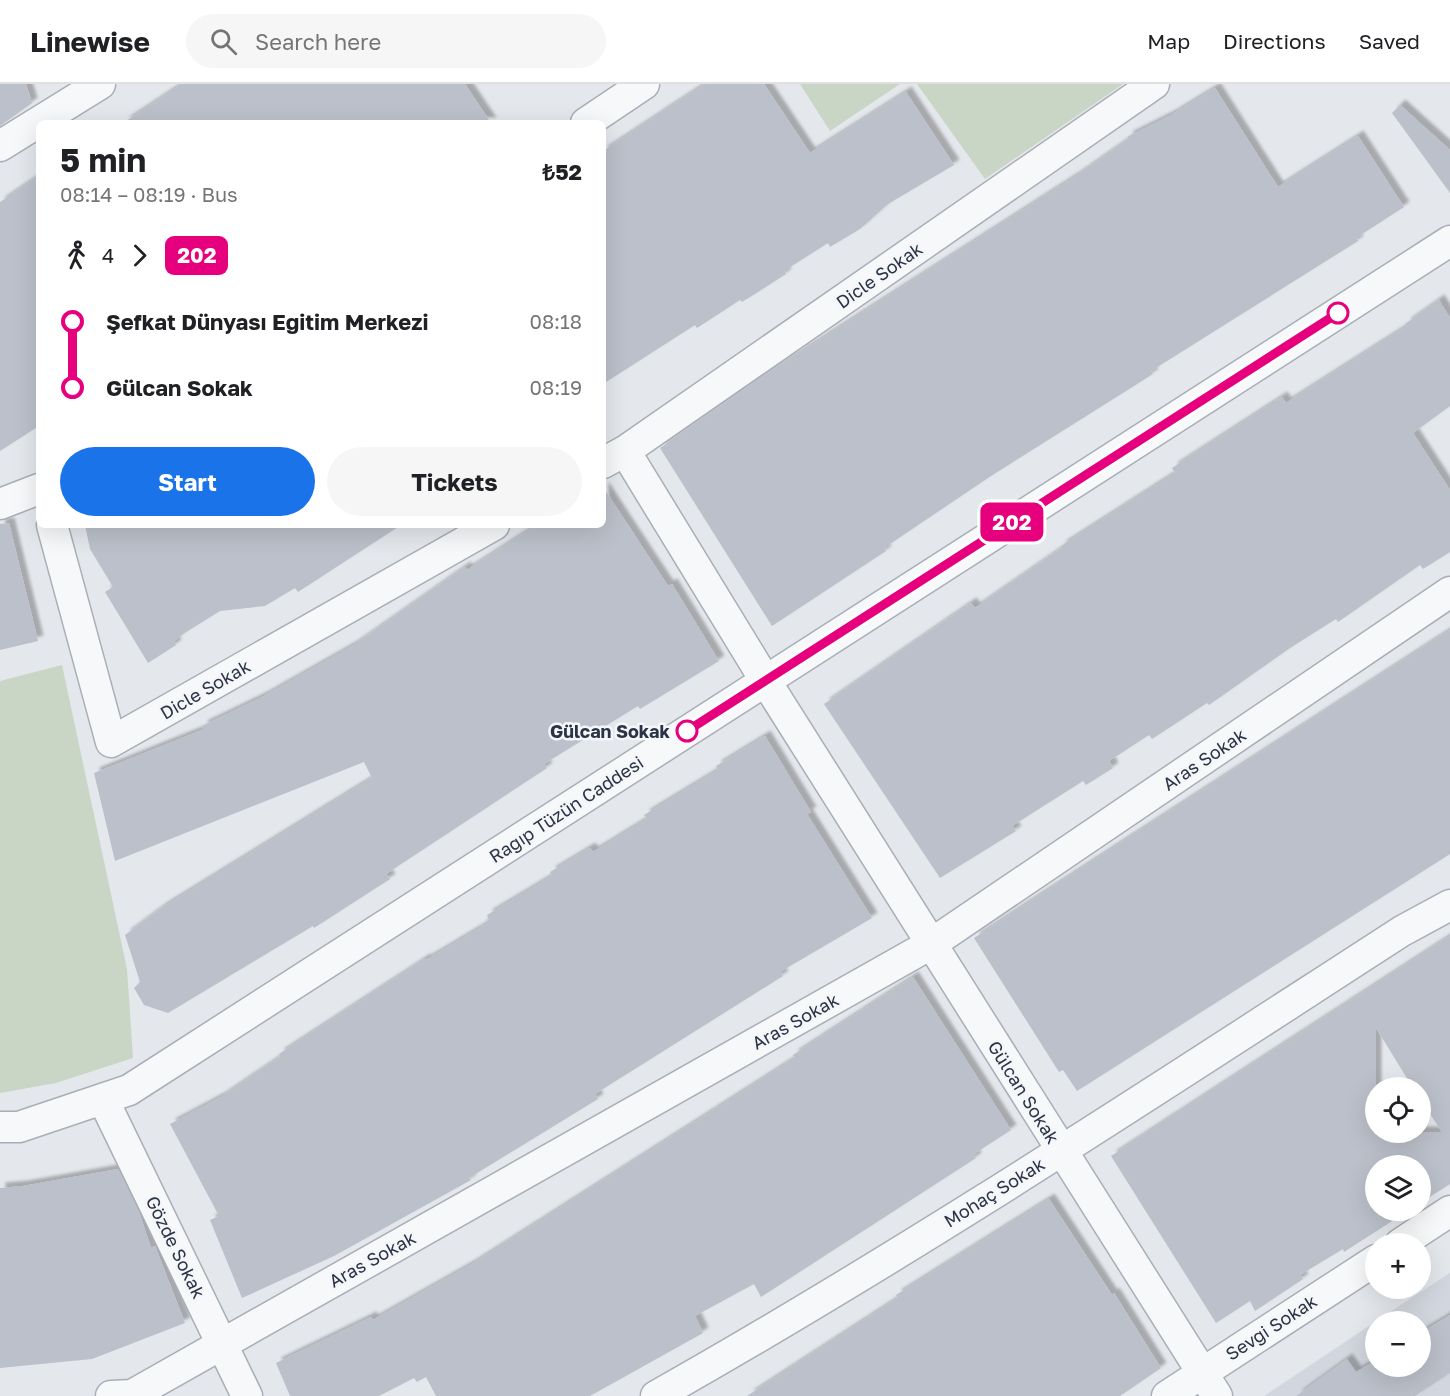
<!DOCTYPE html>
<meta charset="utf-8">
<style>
:root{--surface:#fff;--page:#f6f6f6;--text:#202124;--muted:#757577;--line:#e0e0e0;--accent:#1a73e8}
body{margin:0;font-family:"Golos Text",sans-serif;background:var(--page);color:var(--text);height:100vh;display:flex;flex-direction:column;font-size:22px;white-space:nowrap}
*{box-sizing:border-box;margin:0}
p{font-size:20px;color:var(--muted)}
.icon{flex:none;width:33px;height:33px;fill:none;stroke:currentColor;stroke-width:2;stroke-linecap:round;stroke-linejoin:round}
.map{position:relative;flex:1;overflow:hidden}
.drawer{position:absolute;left:36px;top:36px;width:570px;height:408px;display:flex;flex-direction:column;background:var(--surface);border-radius:9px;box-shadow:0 6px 24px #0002}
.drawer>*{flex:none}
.badge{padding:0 12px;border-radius:9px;font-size:21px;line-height:39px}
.controls{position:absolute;left:1365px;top:993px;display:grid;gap:12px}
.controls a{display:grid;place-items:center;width:66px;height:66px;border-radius:50%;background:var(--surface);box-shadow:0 6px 24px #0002;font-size:30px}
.map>.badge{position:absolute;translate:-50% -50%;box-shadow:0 0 0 3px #fff}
.legs{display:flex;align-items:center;gap:9px;height:66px;padding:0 24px;font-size:20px}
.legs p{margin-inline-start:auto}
.head{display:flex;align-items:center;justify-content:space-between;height:102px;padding:0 24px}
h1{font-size:33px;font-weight:700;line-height:45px}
.button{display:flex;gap:12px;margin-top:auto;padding:12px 24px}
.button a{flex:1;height:69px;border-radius:36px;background:var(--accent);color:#fff;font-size:24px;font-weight:700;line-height:69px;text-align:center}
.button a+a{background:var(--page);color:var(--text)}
ul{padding:0 24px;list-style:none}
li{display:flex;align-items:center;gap:21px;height:66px;font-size:22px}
li i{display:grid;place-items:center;width:9px;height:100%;margin:0 8px;background:currentColor}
li i::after{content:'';width:15px;height:15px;margin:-8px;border:4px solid;border-radius:50%;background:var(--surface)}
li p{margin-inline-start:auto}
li:first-child i{background:linear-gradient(#0000 50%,currentColor 0)}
li:last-child i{background:linear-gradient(currentColor 50%,#0000 0)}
header{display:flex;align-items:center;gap:36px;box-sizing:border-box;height:84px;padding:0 30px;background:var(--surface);border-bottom:2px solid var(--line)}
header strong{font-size:28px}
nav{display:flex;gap:33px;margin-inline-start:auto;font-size:21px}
.search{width:420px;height:54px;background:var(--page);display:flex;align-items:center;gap:15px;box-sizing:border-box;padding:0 21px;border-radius:33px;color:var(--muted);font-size:22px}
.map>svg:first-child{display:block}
.built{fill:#d2d6de}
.green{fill:#c9d6c5}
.building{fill:#bbc0ca;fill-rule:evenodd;filter:url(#shadow)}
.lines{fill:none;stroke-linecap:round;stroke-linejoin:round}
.minor-casing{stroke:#a9aeb7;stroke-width:33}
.minor{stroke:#f7f8fa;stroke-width:30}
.line-1-casing{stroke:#fff;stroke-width:14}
.line-1{stroke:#e6007e;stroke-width:9}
.stop-1-dot{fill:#fff;stroke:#e6007e;stroke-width:3}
.labels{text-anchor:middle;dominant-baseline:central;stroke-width:5;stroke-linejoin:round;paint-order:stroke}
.street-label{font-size:18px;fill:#2b3445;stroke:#f4f6f9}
.stop-label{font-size:18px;font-weight:bold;fill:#2b3445;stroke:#f4f6f9;text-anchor:end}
</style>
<header>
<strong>Linewise</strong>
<div class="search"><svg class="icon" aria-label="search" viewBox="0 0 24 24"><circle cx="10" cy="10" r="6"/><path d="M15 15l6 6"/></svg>Search here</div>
<nav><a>Map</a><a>Directions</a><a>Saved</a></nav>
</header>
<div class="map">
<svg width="1450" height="1312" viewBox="0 0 1450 1312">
<defs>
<filter id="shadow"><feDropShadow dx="5.5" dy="-5.5" stdDeviation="1.5" flood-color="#0004"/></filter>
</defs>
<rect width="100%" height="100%" fill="#e4e7ec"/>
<path class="built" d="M1450,1189V1312H1264L1375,1238L1376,1282H1420V1238L1376,1237Z"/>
<g class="green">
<path d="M800,0H900L830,47Z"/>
<path d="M917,0H1123L985,95Z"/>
<path d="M62,581L127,885L133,974L56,999L0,1009V597Z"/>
</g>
<g class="building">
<path d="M0,0H26L32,19L0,42Z"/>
<path d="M182,0H465L491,39H123Z"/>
<path d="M705,0H764L810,69L906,8L954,81L888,120L860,145L830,163L828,159L784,187L786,190L758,208L742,218L740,216L697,244L695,241L603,300V67Z"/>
<path d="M1215,4L1278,103L1358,52L1404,123L1356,154L1358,157L1151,287L1153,290L991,392L884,464L886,467L772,542L660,364L757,296L1076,92L1129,55L1127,53L1171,31Z"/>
<path d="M1400,21L1450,66V109L1392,29Z"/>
<path d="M39,92V342L0,367V118Z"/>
<path d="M1439,216L1450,234V322L1413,349L1450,406V468L1423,485L1420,481L1338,538L1336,535L1290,564L1209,621L1207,619L1152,655L1149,651L1109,677L1113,684L1086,701L1083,697L1012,742L1016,747L940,794L824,620L971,519L975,524L1062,464L1061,462L1175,389L1172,384L1282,313L1286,319L1407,242L1405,240Z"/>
<path d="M603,403L668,502L672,500L719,577L640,625L638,622L544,680L547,684L386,790L390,795L314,844L313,842L168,929L144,921L134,904L140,898L125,851L163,823L372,694L364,678L115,777L94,689L204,645L202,642L264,612L354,561L465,483L467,486L537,441H603Z"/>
<path d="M9,439L38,557L0,566V440Z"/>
<path d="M85,441H401L298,508L295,504L265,522L220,527L183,550L174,557L176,561L148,579L105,508L113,503L90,465Z"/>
<path d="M1450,546V770L1077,1007L1063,986L1059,988L974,854Z"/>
<path d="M765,652L811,728L807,730L872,834L780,888L783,892L595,1010L598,1015L469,1094L471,1096L334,1172L242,1214L210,1136L219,1132L170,1040L221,1013L280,973L279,970L425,875L426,876L483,842L482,840L489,836L487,831L552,792L550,788L590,764L593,768L647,735L644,731L718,686L716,682Z"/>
<path d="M1450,852V1100L1420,1119V1082H1376V1126H1409L1344,1168L1343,1165L1300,1191L1303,1195L1255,1227L1250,1217L1216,1239L1111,1072ZM1376,944L1413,1004H1420V1015L1442,1048H1376Z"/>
<path d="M913,893L1011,1046L974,1070L976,1074L761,1213L754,1200L695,1232L703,1249L590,1312H436L426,1293L417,1298L414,1294L379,1312H290L276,1279L371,1233L373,1236L472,1180L795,974L793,971Z"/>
<path d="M118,1085L139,1128L151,1164L155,1162L185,1239L92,1275L0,1284V1104L23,1102Z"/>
<path d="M1049,1115L1112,1211L1114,1209L1161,1284L1120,1312H747L898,1214L896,1211Z"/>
<path d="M1450,1231V1289L1415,1312H1296L1347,1275L1356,1288L1376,1276V1282H1420V1249Z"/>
</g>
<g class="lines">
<g class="minor-casing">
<g id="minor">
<path d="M586,39L644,0"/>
<path d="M0,62L100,0"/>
<path d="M625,367L765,596L1217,1312"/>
<path d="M603,379L625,367L1154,0"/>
<path d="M0,420L39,405"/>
<path d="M52,441L111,658L494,441"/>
<path d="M103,1015L247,1312"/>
<path d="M0,1043H19L129,1006L1450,157"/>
<path d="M1400,1160L1450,1127"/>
<path d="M111,1312L132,1311L931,860L1450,508"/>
<path d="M656,1312C911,1168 1156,1006 1402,847L1450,821"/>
<path d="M1167,1312L1376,1176"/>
</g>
</g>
<use href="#minor" class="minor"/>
</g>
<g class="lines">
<g class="line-1-casing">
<path id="line-1" d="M687,647L1338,229"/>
</g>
<use href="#line-1" class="line-1"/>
</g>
<g class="stop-1-dot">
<circle cx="1338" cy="229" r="10"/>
<circle cx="687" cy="647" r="10"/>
</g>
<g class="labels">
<g class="street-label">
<text transform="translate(879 191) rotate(-35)">Dicle Sokak</text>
<text transform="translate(205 605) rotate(-30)">Dicle Sokak</text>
<text transform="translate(1204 675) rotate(-34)">Aras Sokak</text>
<text transform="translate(566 725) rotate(-33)">Ragıp Tüzün Caddesi</text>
<text transform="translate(795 937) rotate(-29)">Aras Sokak</text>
<text transform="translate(1024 1008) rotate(58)">Gülcan Sokak</text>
<text transform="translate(994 1108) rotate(-32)">Mohaç Sokak</text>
<text transform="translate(176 1163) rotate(64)">Gözde Sokak</text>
<text transform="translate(372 1175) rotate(-29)">Aras Sokak</text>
<text transform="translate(1271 1243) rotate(-33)">Sevgi Sokak</text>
</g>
<g class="stop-label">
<text x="670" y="647">Gülcan Sokak</text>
</g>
</g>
</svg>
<div class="controls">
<a><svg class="icon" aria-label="locate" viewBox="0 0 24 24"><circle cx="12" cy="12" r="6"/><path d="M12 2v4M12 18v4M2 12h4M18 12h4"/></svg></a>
<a><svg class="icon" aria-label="layers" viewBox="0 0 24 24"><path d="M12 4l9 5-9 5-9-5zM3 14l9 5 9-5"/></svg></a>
<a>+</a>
<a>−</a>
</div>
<b class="badge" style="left:1012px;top:438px;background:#e6007e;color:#fff">202</b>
<section class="drawer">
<div class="head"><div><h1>5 min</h1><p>08:14 – 08:19 · Bus</p></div><b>₺52</b></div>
<div class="legs"><svg class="icon" aria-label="walk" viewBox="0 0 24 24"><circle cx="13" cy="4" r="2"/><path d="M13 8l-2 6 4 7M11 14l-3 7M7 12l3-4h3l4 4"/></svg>4<svg class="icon" aria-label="forward" viewBox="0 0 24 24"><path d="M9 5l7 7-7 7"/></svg><b class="badge" style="background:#e6007e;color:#fff">202</b></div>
<ul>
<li><i style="color:#e6007e"></i><b>Şefkat Dünyası Eğitim Merkezi</b><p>08:18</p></li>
<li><i style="color:#e6007e"></i><b>Gülcan Sokak</b><p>08:19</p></li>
</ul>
<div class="button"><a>Start</a><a>Tickets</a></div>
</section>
</div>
